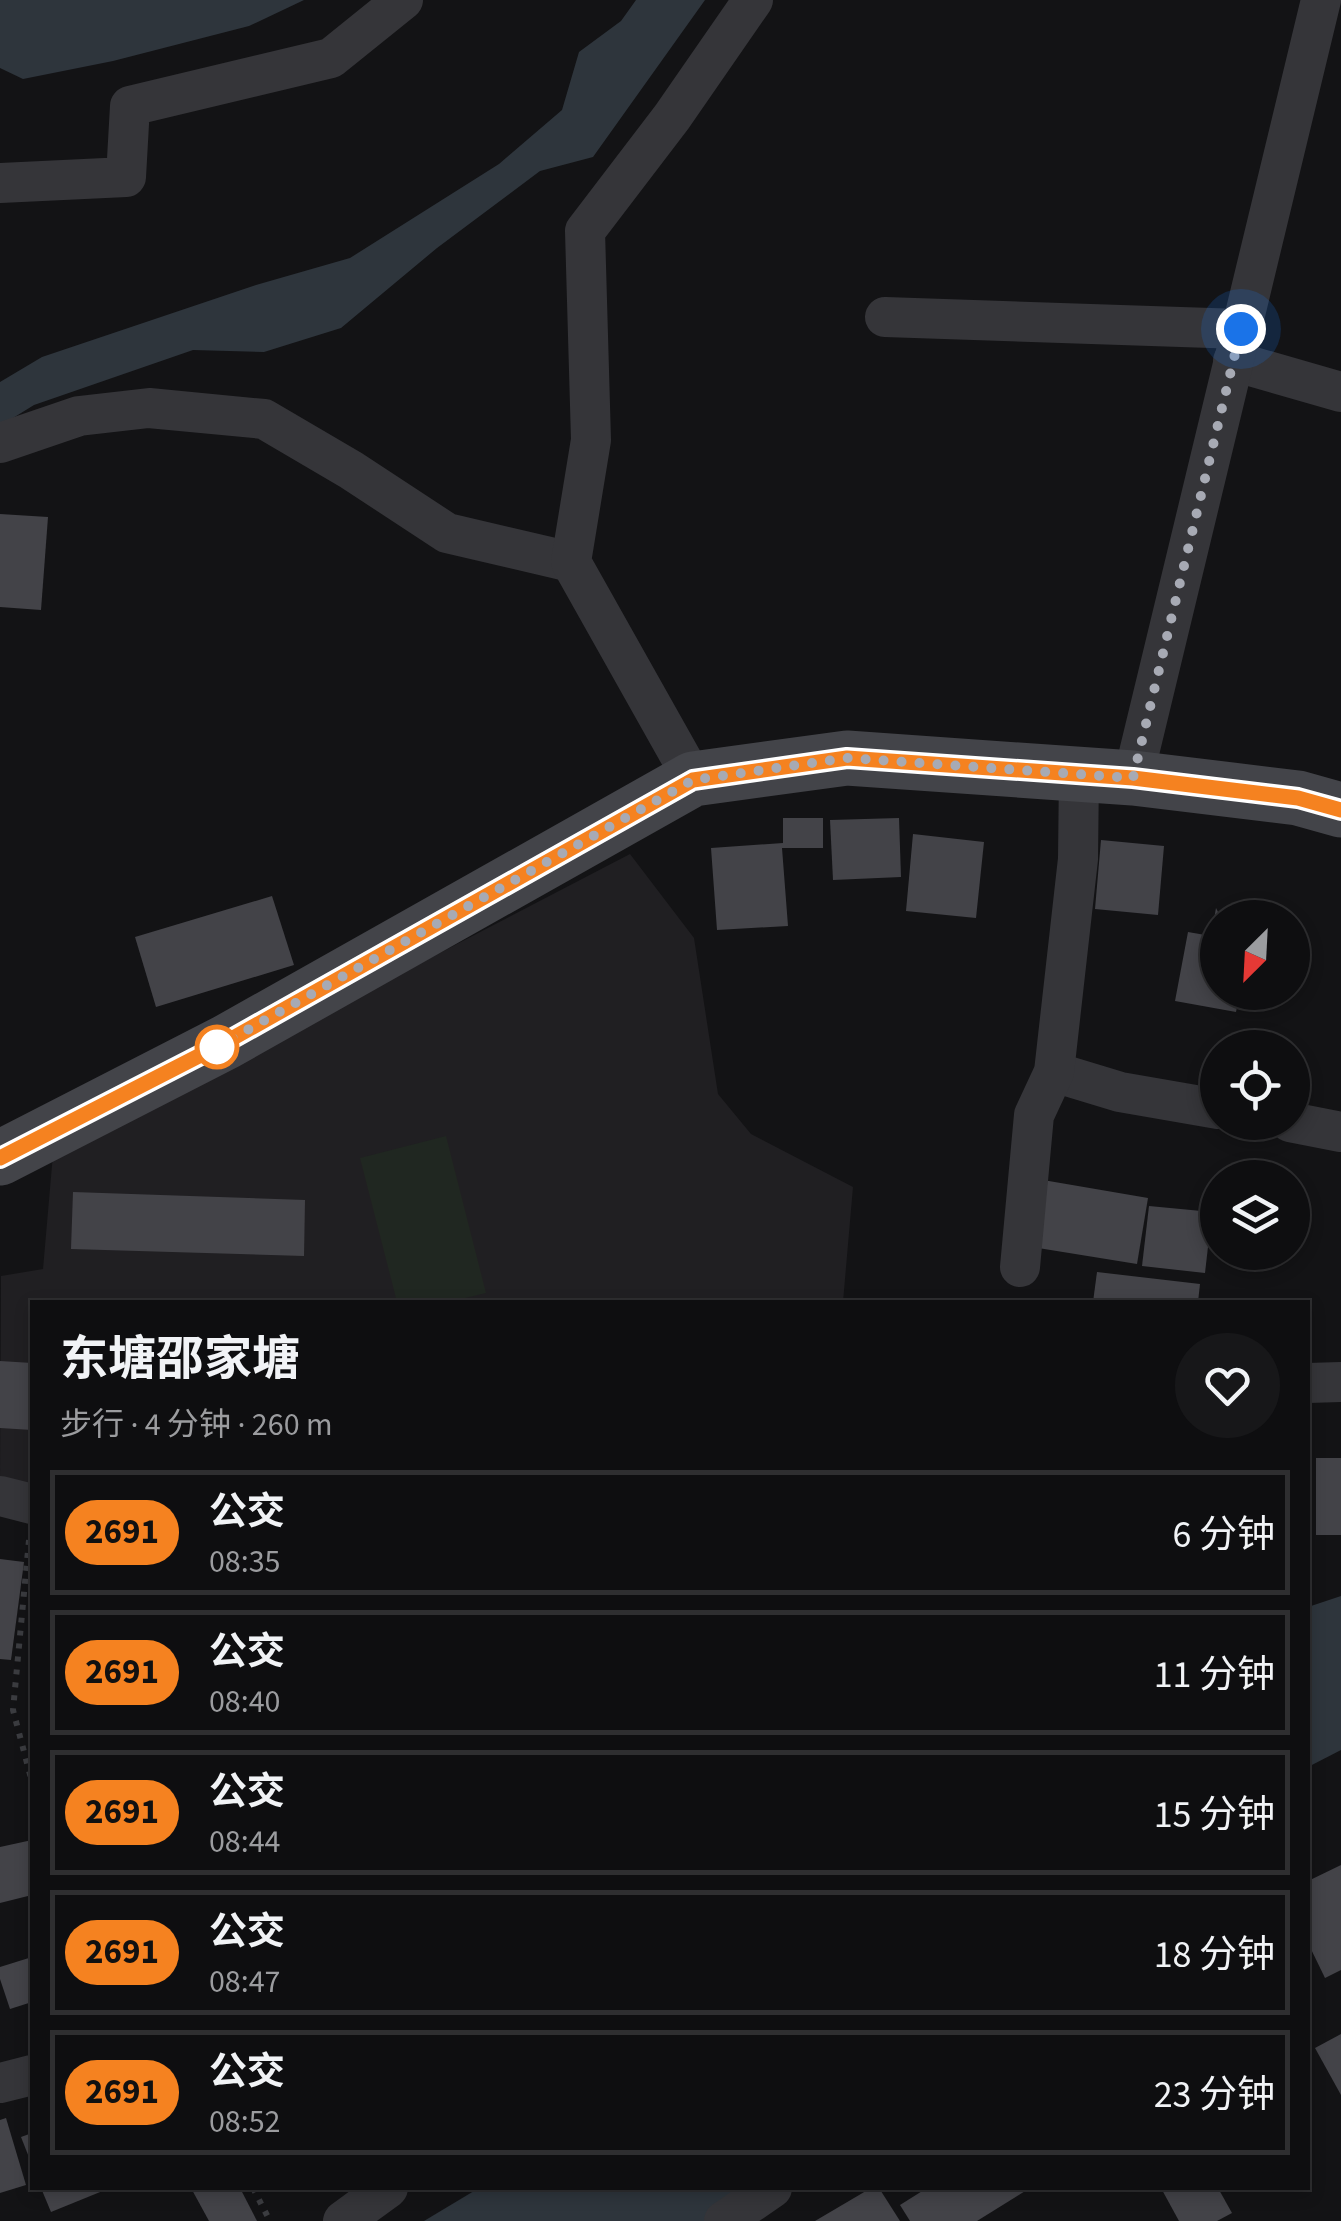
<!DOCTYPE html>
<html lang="zh">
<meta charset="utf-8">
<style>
:root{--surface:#0e0e10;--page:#171719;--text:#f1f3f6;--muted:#9b9c9f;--line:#2e2e30}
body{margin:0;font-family:"Source Sans 3","Noto Sans SC",sans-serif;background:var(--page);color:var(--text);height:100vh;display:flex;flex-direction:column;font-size:38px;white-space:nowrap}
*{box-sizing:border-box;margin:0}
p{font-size:32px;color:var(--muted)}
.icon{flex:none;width:55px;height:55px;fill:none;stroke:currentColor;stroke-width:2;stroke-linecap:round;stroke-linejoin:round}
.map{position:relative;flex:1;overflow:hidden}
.side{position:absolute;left:30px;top:1300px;width:1280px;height:890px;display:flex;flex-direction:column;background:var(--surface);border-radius:0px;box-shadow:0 5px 15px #0003,0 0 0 2px var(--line)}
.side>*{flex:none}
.badge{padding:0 20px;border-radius:32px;font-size:35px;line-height:65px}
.needle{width:65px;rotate:204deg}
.buttons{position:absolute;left:1200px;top:900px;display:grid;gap:20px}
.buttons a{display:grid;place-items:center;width:110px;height:110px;border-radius:50%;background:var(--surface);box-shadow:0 5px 15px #0003,0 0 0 2px var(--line);font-size:50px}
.you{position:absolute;width:50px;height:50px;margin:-25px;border:8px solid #fff;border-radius:50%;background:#1a73e8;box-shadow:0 0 0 15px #1a73e833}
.map>.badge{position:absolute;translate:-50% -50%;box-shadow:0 0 0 5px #fff}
.round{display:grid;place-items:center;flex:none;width:105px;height:105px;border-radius:52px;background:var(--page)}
.head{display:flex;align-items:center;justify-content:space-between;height:170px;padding:0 30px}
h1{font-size:48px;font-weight:700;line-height:75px}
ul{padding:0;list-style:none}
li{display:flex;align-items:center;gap:30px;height:125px;margin:0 20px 15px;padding:0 10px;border:5px solid var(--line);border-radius:0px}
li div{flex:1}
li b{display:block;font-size:38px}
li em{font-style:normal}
li .badge{min-width:110px;font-weight:700;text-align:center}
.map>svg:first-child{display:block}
.built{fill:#201f22}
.green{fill:#202721}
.water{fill:#2e353c}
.building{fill:#434348}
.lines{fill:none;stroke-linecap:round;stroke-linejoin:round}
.path{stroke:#3b3c40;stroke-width:6;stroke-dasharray:5 8;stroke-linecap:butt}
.street{stroke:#353539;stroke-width:40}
.secondary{stroke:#434449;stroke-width:55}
.line-casing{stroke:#fff;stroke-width:22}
.line{stroke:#f58220;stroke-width:15}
.walk{stroke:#a7aab4;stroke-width:10;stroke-dasharray:0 18}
.stop-dot{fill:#fff;stroke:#f58220;stroke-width:5}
</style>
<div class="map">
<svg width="1341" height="2221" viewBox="0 0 1341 2221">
<rect width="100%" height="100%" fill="#131315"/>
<path class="built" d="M630,854L694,938L718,1094L751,1134L853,1187L843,1302H32V1486L0,1478L1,1276L43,1269L53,1154Z"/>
<path class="green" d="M446,1136L486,1293L449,1302H397L360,1158Z"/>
<g class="water">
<path d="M0,0H304L249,26L113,61L23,79L0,68Z"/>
<path d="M636,0H705L593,157L540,171L437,248L341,328L264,352L193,350L34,405L0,426V382L42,357L256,285L350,258L499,164L562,110L579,52L621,21Z"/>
<path d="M1341,1596V1750L1308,1767V1607Z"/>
<path d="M479,2188H787L751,2221H424Z"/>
</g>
<g class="building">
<path d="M0,514L48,517L41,610L0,607Z"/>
<path d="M783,818H823V848H782L788,926L717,930L711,848L783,843Z"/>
<path d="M899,818L901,877L833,880L830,820Z"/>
<path d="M913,834L984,842L976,918L906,911Z"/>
<path d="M1101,840L1164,846L1158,915L1095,909Z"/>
<path d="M272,896L294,965L156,1007L135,937Z"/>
<path d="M1216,908L1218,912L1236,916L1218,918V992H1240L1236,1012L1175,1001L1188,932L1211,936Z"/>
<path d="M1043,1180L1148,1198L1137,1264L1032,1247Z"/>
<path d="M73,1192L305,1200L304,1256L71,1249Z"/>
<path d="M1149,1206L1212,1212L1205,1273L1142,1266Z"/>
<path d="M1097,1272L1200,1284L1198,1302H1093Z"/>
<path d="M0,1361L32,1363V1430L0,1428Z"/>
<rect x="1316" y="1458" width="25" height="77"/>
<path d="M0,1559L24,1562L11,1660L0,1659Z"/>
<path d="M32,1840V1895L0,1903V1847Z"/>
<path d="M1341,1865V1970L1325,1978L1308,1943V1881Z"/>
<path d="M32,1957V2002L10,2009L0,1979V1967Z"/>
<path d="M1341,2034V2095L1315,2048Z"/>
<path d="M6,2118L26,2185L0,2193V2120Z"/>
<path d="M32,2133V2165L21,2137Z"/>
<path d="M41,2188H110L51,2212Z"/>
<path d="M191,2188H240L257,2221H209Z"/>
<path d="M871,2188H879L900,2221H815Z"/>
<path d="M927,2188H1030L977,2221H910L900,2205Z"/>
<path d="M1161,2188H1218L1232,2213L1217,2221H1179Z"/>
</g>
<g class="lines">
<g class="path">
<path d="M29,1540L13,1710L32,1782"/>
<path d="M253,2188L270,2221"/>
</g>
<g class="street">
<path d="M0,183L126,177L130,106L331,58L403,0"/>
<path d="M885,317L1241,329"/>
<path d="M1233,361L1341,392"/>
<path d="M0,443L79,416L149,408L264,419L351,470L447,533L571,562"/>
<path d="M1133,778L1321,0"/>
<path d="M693,779L571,562L591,440L585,231L672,117L753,0"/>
<path d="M1054,1072L1120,1092L1218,1109"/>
<path d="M1290,1122L1341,1132"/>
<path d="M1020,1267L1034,1115L1054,1072L1078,859L1079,773"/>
<path d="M1308,1383L1341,1382"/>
<path d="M0,1496L32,1504"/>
<path d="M0,2083L32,2075"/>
<path d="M343,2221L388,2188"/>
<path d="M724,2221L772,2188"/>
</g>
<path class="secondary" d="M0,1158L226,1042L693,779L847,758L1133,778L1298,798L1341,810"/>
</g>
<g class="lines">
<g class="line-casing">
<path id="line" d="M0,1158L226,1042L693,780L847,758L1133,778L1298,798L1341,810"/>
</g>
<use href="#line" class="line"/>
<path class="walk" d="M217,1047L693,780L847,758L1133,778L1241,329"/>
</g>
<circle class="stop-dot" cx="217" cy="1047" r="20"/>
</svg>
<div class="buttons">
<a><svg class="needle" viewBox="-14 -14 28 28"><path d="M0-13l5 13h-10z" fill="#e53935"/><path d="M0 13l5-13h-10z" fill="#9b9c9f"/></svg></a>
<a><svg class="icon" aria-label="locate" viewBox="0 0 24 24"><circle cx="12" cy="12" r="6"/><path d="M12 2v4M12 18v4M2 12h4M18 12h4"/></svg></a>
<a><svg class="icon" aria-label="layers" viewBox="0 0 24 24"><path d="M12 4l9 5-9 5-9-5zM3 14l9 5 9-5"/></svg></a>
</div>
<div class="you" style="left:1241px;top:329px"></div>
<section class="side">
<div class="head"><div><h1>东塘邵家塘</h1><p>步行 · 4 分钟 · 260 m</p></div><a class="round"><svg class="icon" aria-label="heart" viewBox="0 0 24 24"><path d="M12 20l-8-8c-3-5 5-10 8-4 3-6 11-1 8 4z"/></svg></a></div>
<ul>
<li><span class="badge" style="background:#f58220;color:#111">2691</span><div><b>公交</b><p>08:35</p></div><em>6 分钟</em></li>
<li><span class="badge" style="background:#f58220;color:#111">2691</span><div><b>公交</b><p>08:40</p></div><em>11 分钟</em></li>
<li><span class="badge" style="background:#f58220;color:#111">2691</span><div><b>公交</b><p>08:44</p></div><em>15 分钟</em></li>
<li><span class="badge" style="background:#f58220;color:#111">2691</span><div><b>公交</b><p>08:47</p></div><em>18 分钟</em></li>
<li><span class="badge" style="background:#f58220;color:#111">2691</span><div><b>公交</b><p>08:52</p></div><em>23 分钟</em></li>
</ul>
</section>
</div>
